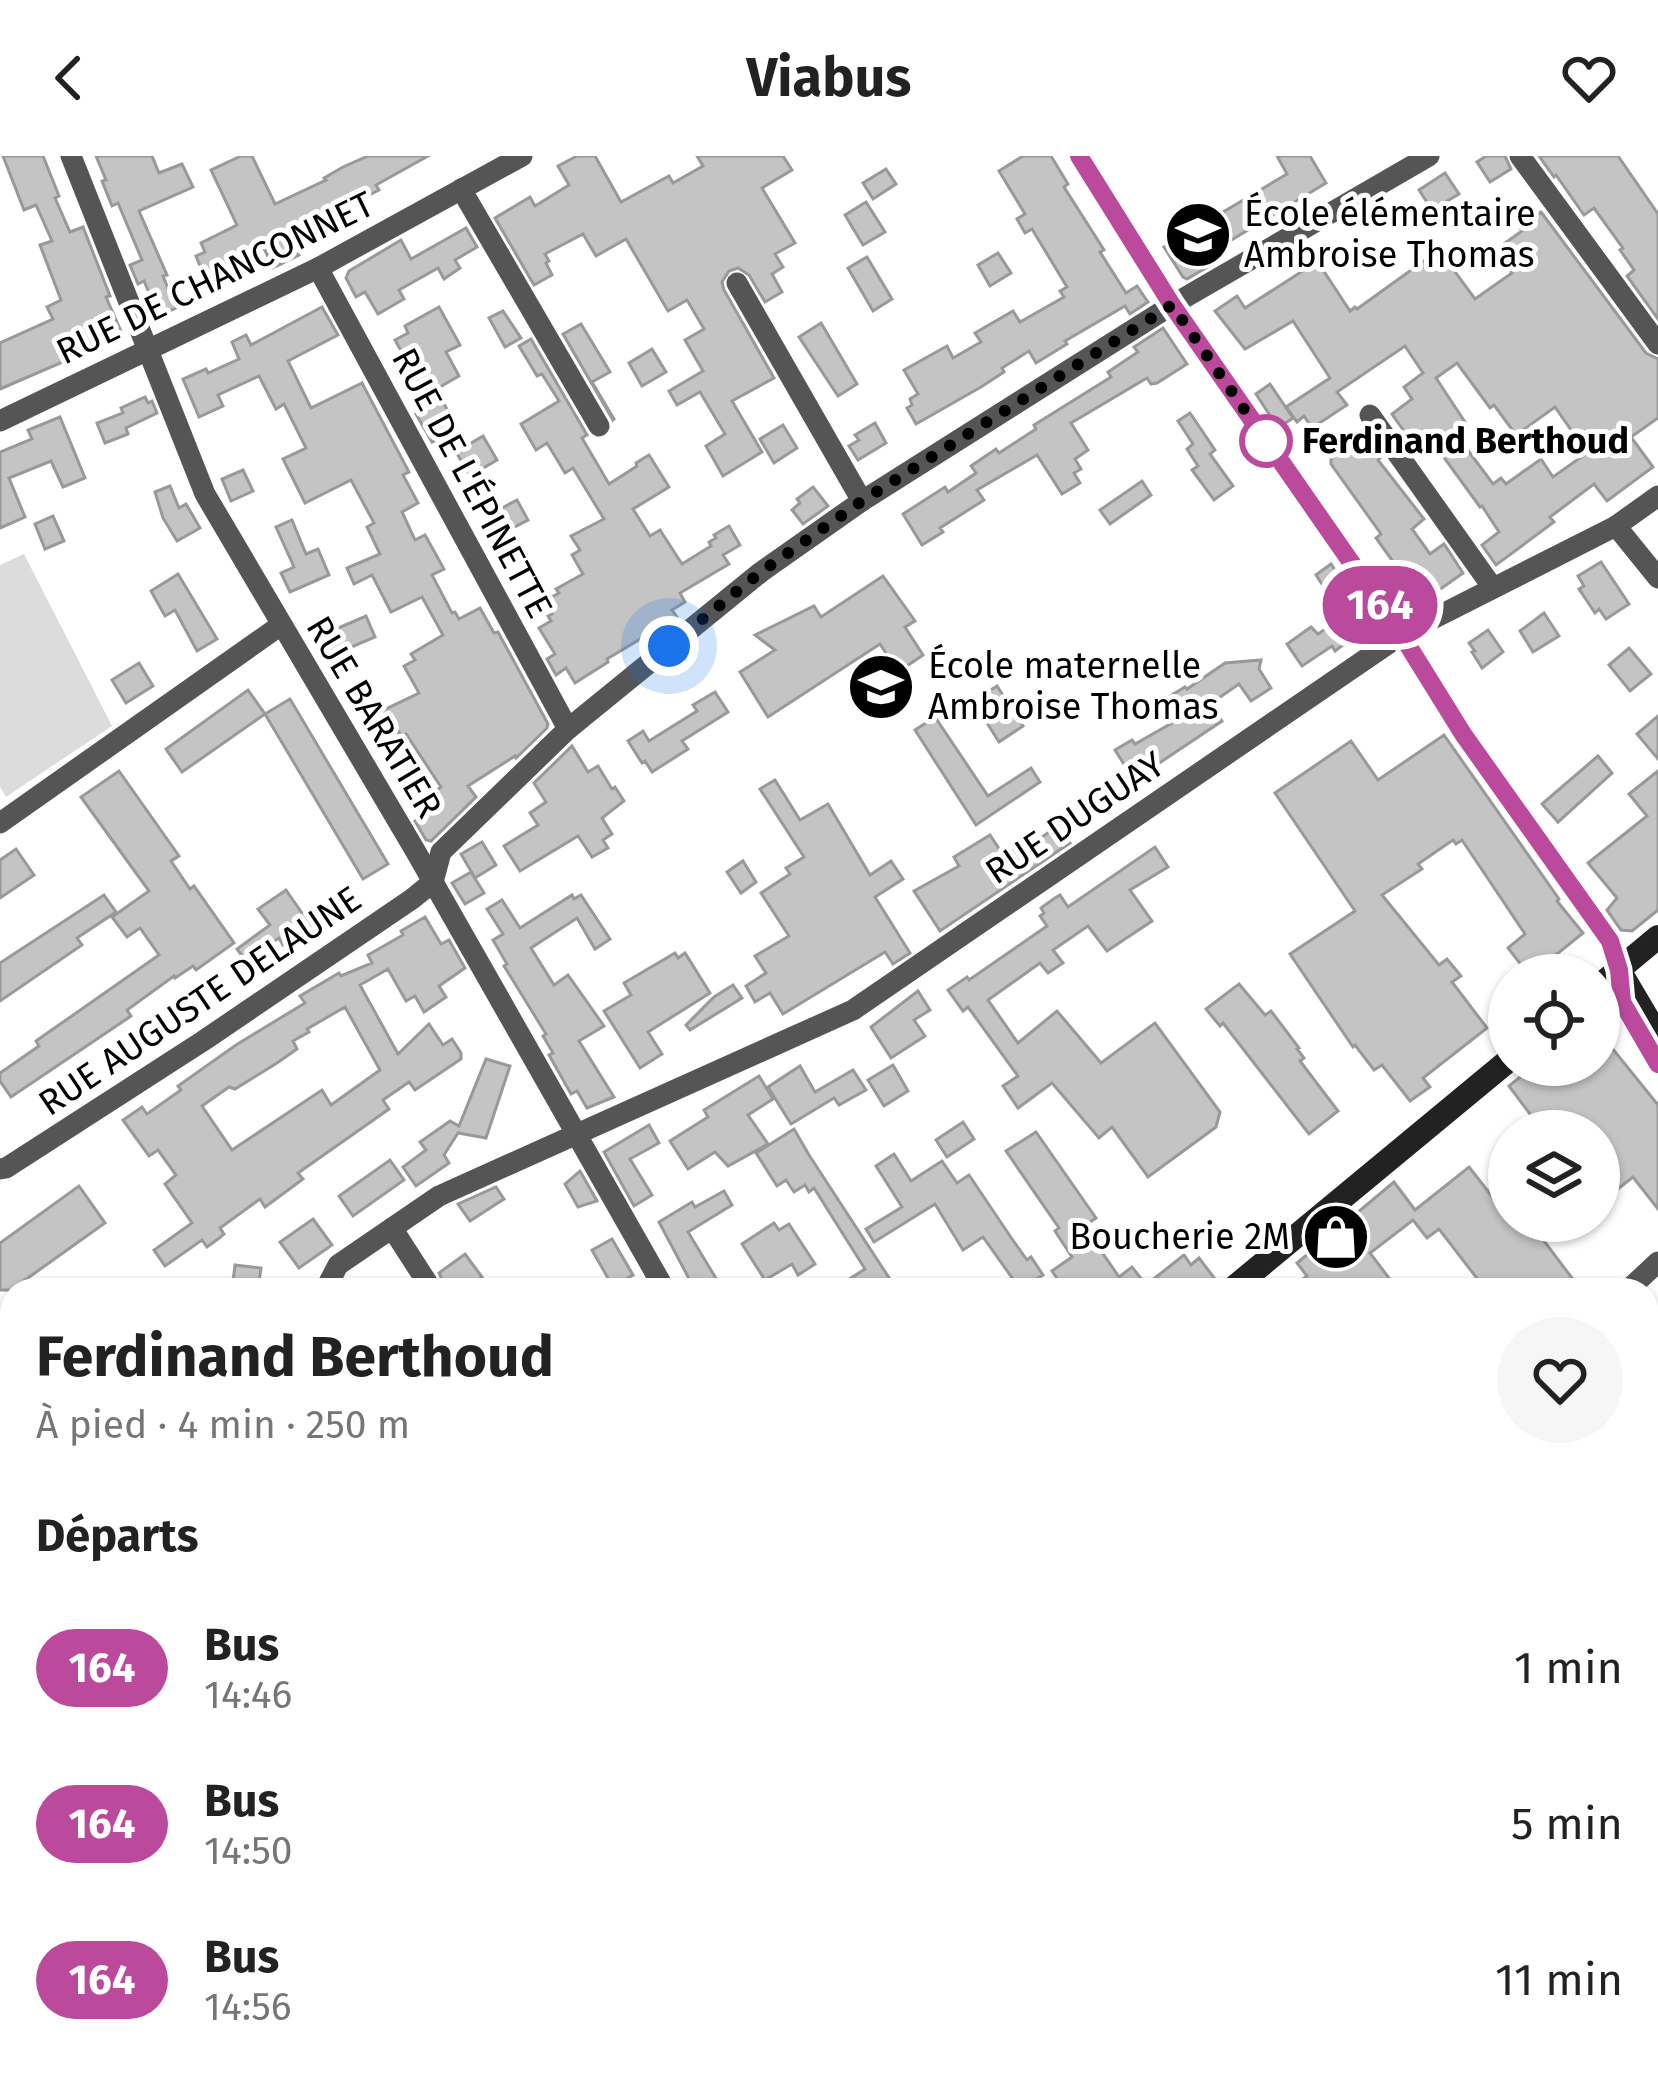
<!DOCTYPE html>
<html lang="fr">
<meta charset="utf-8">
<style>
:root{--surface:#fff;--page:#f6f6f6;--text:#222;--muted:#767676}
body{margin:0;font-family:"Fira Sans",sans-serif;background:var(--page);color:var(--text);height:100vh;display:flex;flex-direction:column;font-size:45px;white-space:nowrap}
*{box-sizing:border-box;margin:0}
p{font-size:39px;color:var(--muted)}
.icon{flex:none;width:66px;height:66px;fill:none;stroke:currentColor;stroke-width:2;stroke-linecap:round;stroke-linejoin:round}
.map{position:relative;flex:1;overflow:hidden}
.panel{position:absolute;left:0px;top:1122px;width:1659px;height:807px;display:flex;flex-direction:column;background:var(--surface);border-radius:36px 36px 0 0;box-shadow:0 3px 9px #0004}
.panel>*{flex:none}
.badge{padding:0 24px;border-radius:39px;font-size:42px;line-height:78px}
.tools{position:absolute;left:1488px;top:798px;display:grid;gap:24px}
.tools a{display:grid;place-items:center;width:132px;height:132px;border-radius:50%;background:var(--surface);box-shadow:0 3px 9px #0004;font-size:60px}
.you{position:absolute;width:60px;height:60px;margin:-30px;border:9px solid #fff;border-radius:50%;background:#1a73e8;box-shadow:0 0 0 18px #1a73e833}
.map>.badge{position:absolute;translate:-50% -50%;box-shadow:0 0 0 6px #fff}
h2{padding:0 36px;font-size:45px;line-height:108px}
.round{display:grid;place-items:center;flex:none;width:126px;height:126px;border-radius:63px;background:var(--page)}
.headline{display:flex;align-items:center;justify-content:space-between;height:204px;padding:0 36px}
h1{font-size:57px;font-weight:700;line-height:90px}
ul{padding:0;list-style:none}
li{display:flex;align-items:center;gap:36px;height:156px;padding:0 36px}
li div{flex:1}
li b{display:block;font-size:45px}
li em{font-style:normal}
li .badge{min-width:132px;font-weight:700;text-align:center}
header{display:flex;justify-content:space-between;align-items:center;height:156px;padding:0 36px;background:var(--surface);font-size:54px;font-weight:700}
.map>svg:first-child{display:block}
.green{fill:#dcdcdc}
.building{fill:#c4c4c4;stroke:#999;stroke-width:3;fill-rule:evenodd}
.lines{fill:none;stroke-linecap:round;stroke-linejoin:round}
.street{stroke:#555;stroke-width:21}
.secondary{stroke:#222;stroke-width:24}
.line-casing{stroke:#fff;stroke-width:27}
.line{stroke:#bb4a9d;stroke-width:18}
.walk{stroke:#000;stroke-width:12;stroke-dasharray:0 21.6}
.stop-dot{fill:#fff;stroke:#bb4a9d;stroke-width:6}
.labels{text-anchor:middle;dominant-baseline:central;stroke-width:10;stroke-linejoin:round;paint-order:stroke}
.poi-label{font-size:36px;fill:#000;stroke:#fff;text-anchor:start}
.street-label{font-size:36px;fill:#000;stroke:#fff}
.stop-label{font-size:36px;font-weight:bold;fill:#000;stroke:#fff;text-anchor:start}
</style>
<header><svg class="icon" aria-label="back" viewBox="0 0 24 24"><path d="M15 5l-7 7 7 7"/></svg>Viabus<svg class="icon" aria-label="heart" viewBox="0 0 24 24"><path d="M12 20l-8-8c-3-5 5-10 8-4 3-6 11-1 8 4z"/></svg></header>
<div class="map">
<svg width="1658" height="1928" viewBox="0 0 1658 1928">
<rect width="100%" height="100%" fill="#fff"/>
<path class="green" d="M24,398L112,570L6,641L0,631V409Z"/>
<g class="building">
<path d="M3,0H43L59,40L55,42L70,76L83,71L110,140L106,141L123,180L0,233V187L53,163L47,151L61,144L40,89L52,85L36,49L24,54Z"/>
<path d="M96,0H152L159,17L182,8L193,31L139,55L167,119L163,120L176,152L159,160L144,125L138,128L130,109L142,104L118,47L112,50L102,25L106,24Z"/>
<path d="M241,0H252L275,48L326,24L324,22L343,11L368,0H428L376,29L379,34L290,80L299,99L273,112L263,90L226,107L228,111L205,122L196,100L205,96L201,87L237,69L211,14Z"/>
<path d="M577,0H595L621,46L669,20L673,27L703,10L697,0H783L792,14L762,32L795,87L775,98L783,111L772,118L782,136L765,146L749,119L738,112L729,115L722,126L724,134L774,222L732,245L762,296L723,320L706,290L725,278L700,236L677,249L669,235L703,215L685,184L704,173L687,144L668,155L626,83L596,100L583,78L545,98L549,105L546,107L552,119L534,129L495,62L530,41L535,50L569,29L558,10Z"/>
<path d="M1023,0H1051L1068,28L1064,31L1104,94L1100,96L1126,137L1137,130L1148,146L1130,158L1125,150L1065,185L1067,188L1036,207L1029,195L1002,212L1004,216L981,231L916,268L907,252L912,249L910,243L918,238L904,214L947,190L953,202L981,186L975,177L1013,155L1020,166L1064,141L1060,135L1067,131L1032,73L1025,77L1017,63L1025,58L999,15Z"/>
<path d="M1277,0H1310L1326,27L1210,97L1216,106L1187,123L1183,121L1164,91L1287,18Z"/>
<path d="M1486,0H1505L1511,13L1490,26L1477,6Z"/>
<path d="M1539,0H1618L1658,58V163L1627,120L1634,114L1620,94L1623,92L1594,52L1584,59L1556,19L1554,21Z"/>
<path d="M886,13L896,28L873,43L863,27Z"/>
<path d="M1445,17L1459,38L1432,54L1419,34Z"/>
<path d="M866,46L885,76L863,89L845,59Z"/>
<path d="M1541,56L1646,197L1658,203V262L1631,281L1653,311L1607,345L1594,328L1550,361L1554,366L1496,409L1482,389L1499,376L1482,350L1480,351L1427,278L1413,288L1392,258L1412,243L1404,231L1423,217L1405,190L1337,236L1347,249L1312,272L1304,260L1297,266L1286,251L1330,222L1293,165L1245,193L1215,155L1237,140L1245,152L1315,107L1319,112L1321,111L1350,155L1355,151L1357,153L1439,94L1475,143L1512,117L1495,94L1522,75L1519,71ZM1457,207L1490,252L1494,249L1516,279L1555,251L1587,297L1553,321L1541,303L1506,328L1501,322L1493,328L1455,277L1467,269L1436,222Z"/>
<path d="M466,72L477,91L455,104L460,112L444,123L438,112L399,134L404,143L378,158L365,136L356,141L346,122L349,115L401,84L411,103Z"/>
<path d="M998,97L1011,117L990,130L978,109Z"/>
<path d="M867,101L892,143L873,155L848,112Z"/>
<path d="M322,151L338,179L288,205L311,252L362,227L409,316L403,319L418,347L402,356L415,384L425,379L444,413L432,419L452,457L455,456L459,463L480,452L494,477L498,476L548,568L547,572L516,602L515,600L468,630L476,641L431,685L426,684L415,665L428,654L422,644L441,631L406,578L402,581L399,576L379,587L365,563L419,537L404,510L415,504L411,498L443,479L422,441L391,456L372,419L354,428L347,412L380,398L367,371L374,367L351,324L305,347L283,303L306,292L284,248L276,253L259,220L218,239L223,250L199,261L183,223L206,213L208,217L239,203L232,186L246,179L251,189Z"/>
<path d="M439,151L460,189L446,196L459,220L426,239L395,184L408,177L405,170Z"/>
<path d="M503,155L521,182L505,191L489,162Z"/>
<path d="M821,167L857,228L838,240L799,181Z"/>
<path d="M581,168L610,216L592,226L614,263L613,264L563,178Z"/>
<path d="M1163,172L1187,208L1157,227L1151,228L1147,222L1071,267L1088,294L1075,303L1081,313L1074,317L1080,327L1062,338L1037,299L977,334L984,344L940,372L943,376L922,389L903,358L945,331L948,336L976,317L971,310L996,293L999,297L1036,273L1034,269L1111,221L1108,216L1138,196L1134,191Z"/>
<path d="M531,183L587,279L582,282L609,328L637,310L636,307L649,299L669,331L633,353L650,380L660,374L682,408L711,390L709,386L716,382L714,379L729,370L740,389L723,399L729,408L680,437L685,446L672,454L677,461L607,503L608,506L575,527L566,512L556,519L547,503L555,498L539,472L551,465L548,460L552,458L544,445L559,437L556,433L583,418L572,399L580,394L571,380L604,363L573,312L565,317L547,287L536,294L521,268L559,245L542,218L537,220L519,190Z"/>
<path d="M652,193L666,216L642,230L629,207Z"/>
<path d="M1270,228L1293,262L1278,272L1256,238Z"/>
<path d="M145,241L148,247L152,245L157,257L126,272L128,278L105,287L97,267L123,257L121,252Z"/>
<path d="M442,244L458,274L432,286L416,258Z"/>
<path d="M1190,257L1215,294L1210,298L1233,330L1214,344L1192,314L1198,310L1187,293L1193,288L1178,265Z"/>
<path d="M60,261L85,322L63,331L51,305L9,322L25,361L0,372V296L32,283L28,274Z"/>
<path d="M875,267L886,287L858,304L849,290L859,284L855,279Z"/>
<path d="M783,269L797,292L774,307L760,283Z"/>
<path d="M483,280L497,304L470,320L456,296Z"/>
<path d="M1370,285L1381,301L1378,304L1424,363L1412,373L1430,398L1444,388L1463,417L1425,444L1415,430L1396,443L1387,429L1402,418L1376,382L1381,378L1331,308V301L1350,288L1356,296Z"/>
<path d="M243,314L253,335L231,345L222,323Z"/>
<path d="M1142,325L1151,339L1110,368L1100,354Z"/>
<path d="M170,330L179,352L186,348L200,372L177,385L163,362L155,336Z"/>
<path d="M813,331L828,350L803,368L792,354L800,347L797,343Z"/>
<path d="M495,340L502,352L517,344L528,364L499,379L481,348Z"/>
<path d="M53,360L64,385L45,393L35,368Z"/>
<path d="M292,364L306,398L318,393L329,419L290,436L281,417L294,411L276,371Z"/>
<path d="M1601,406L1629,448L1606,463L1599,453L1595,457L1579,433L1584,430L1578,420Z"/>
<path d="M1331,408L1376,474L1375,478L1357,491L1351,483L1335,495L1332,490L1302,510L1287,488L1311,471L1318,478L1343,461L1316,419Z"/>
<path d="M178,418L217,483L197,495L175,454L165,460L151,435Z"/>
<path d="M883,420L915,465L905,471L923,499L898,516L880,488L768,561L740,516L775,494L755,479L814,450L821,461Z"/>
<path d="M1544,457L1559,480L1533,496L1520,475Z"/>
<path d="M366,460L375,481L326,502L315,482Z"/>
<path d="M1488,474L1503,496L1482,512L1472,496L1475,495L1469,487Z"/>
<path d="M1629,492L1651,518L1630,535L1609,509Z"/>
<path d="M1261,504L1259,513L1271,532L1251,545L1239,528L1210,548L1222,565L1134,624L1115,594L1132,584L1135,588L1172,567L1159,547L1185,531L1187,533L1225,507Z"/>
<path d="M139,507L153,530L126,547L112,524Z"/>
<path d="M997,530L1023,570L999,586L973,545Z"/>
<path d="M248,534L265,558L182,616L166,593Z"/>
<path d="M715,536L728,556L682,585L688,593L652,616L645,605L642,607L628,585L643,575L649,585L697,555L693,549Z"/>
<path d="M290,543L388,708L363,723L265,558Z"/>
<path d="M1658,560V603L1637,578Z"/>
<path d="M935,561L988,640L1031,612L1040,626L976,669L915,574Z"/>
<path d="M1444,579L1559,743L1557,745L1583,777L1547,806L1556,819H1529L1508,792L1525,778L1462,684L1456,688L1453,684L1418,708L1422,713L1382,739L1439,809L1447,803L1461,820L1452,826L1487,872L1423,922L1430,931L1410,945L1382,909L1374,914L1355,889L1353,891L1290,798L1355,755L1275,637L1351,585L1378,624Z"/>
<path d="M572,590L588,616L598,610L612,633L615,631L624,645L602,662L612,678L603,684L608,692L592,701L578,680L520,715L504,690L538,669L530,657L546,646L534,627Z"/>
<path d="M1598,600L1612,617L1558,666L1542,648Z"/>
<path d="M119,615L179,700L171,705L190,733L194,730L234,787L196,814L193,810L175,822L174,820L127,854L131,860L11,941L0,925V917L39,890L36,885L159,799L140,772L127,781L112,761L149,735L81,641Z"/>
<path d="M1658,615V754L1632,775L1621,774L1607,754L1617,742L1588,707L1647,660L1629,638Z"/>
<path d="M775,624L800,664L828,648L870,719L891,705L903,723L875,741L910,797L893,808L885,796L783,858L770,837L755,846L746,830L766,817L755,800L789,780L761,737L790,718L786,712L804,701L760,633Z"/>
<path d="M1058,670L1070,687L940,775L914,735L959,710L954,701L990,679L1004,700L1036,679L1039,683Z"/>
<path d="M482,686L496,709L475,722L461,698Z"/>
<path d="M1155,691L1168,711L1130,734L1152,765L1107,795L1088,770L1053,794L1063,807L1048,817L1040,807L988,844L1018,887L1057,855L1101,907L1155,867L1220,956L1216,971L1148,1021L1112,971L1099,982L1052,927L1018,952L1003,930L1018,920L968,851L963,855L948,834L967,821L969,824L1047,770L1040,760L1044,757L1041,752L1055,742L1060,739L1068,751Z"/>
<path d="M16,693L34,719L0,742V704Z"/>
<path d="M743,705L756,726L741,737L727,716Z"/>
<path d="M471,716L484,737L465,748L452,727Z"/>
<path d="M286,734L311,770L283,789L279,782L245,804L237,793L270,769L258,753Z"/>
<path d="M104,739L116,756L77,782L82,789L0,845V807Z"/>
<path d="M572,739L574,743L581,739L610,783L595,793L577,762L531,792L554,829L568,819L604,870L579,885L614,941L587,952L577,935L571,938L549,899L553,897L543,880L546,878L504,810L507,808L493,784L503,778L487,753L502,744L520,772Z"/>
<path d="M425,761L441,788L449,784L465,812L439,830L446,841L424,856L415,840L406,845L388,813L360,829L398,898L429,868L443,889L452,883L461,897V903L415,934L409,926L383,944L389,953L298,1017L303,1023L265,1051L260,1043L220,1072L224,1078L218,1083L207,1091L202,1084L165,1110L154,1094L192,1067L165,1028L176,1019L158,994L149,1000L123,964L142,951L147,958L181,934L178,930L236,889L305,847L300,840L339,817L341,820L372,807L368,799L403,779L401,775ZM345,851L380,914L331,949L322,934L232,994L202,950L229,931L235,933L277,907L297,893L293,885L309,876L307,873Z"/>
<path d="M675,797L678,802L685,797L710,837L648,876L662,898L640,912L604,855L631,839L624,827Z"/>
<path d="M1239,828L1265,859L1271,855L1299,892L1297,893L1304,902L1300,905L1338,955L1309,978L1223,867L1220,870L1206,853Z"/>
<path d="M733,829L742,842L690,874L686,869L714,841Z"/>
<path d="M918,835L930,854L914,864L925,880L891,902L871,871Z"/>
<path d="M1599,876L1658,949V1053L1633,1021L1618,1033L1599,1009V975H1517L1533,962L1509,930L1535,909H1599Z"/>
<path d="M486,903L510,910L486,982L458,977L444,999L449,1007L416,1030L403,1011L426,994L420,986L450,965L459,970Z"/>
<path d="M893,909L908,935L884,950L868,924Z"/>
<path d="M800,910L815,936L853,914L866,934L839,949L834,942L791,968L768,931Z"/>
<path d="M759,920L773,943L748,959L768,988L728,1010L715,996L688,1013L670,985L708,961L704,954Z"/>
<path d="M963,966L974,983L947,1001L936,984Z"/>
<path d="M649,969L659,987L630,1003L652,1039L634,1050L604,996Z"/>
<path d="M794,973L809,999L897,1134H878L873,1127L863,1134H832L865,1113L814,1032L809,1036L805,1029L794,1036L786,1024L777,1030L756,997Z"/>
<path d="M1036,976L1096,1062L1084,1070L1119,1121L1132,1111L1146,1129L1184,1099L1191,1109L1199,1102L1215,1123L1202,1134H1065L1052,1115L1072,1101L1055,1075L1059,1072L1006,995Z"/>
<path d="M894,998L911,1025L942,1005L957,1027L969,1019L1010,1080L1027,1104L1031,1101L1043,1119L1020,1133L983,1081L963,1094L935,1048L874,1086L866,1073L902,1051L876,1010Z"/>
<path d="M390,1004L404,1024L353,1060L339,1040Z"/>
<path d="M1469,1011L1498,1048L1509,1039V1065H1529L1581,1134H1486L1439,1073L1427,1082L1413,1064L1370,1097L1398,1134H1288L1307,1120L1297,1107L1394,1026L1415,1054Z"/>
<path d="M580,1015L597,1045L578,1051L565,1028Z"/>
<path d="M79,1030L105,1067L11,1134H0V1087Z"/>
<path d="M496,1031L504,1043L470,1065L458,1048Z"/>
<path d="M724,1035L732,1049L688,1076L717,1124L715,1126L719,1134H695L659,1066L692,1046L695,1051Z"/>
<path d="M313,1063L332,1089L299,1112L280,1086Z"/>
<path d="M774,1067L779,1074L789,1068L815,1108L798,1119L792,1108L765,1124L742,1088Z"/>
<path d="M612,1083L633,1119L613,1131L592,1094Z"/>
<path d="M465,1098L482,1121L464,1134H447L439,1117Z"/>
<path d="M235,1109L261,1112L258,1134H232Z"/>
</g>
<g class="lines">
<g class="street">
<path d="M71,0L205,338L416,696L665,1134"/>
<path d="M1520,0L1658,188"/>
<path d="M461,33L599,270"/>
<path d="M318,112L568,573"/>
<path d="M737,127L862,345"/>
<path d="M1370,259L1493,432"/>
<path d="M0,265L318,112L522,0"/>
<path d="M1616,370L1658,422"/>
<path d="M0,667L281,469"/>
<path d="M0,1013L6,1012L203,885L412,743L433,726L441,696L568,573L761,416L862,345L1172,149L1429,0"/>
<path d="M392,1072L432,1134"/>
<path d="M325,1134L338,1109L439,1040L853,854L1401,479L1616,370L1658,340"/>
<path d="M1628,1134L1658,1106"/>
<path d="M0,1223L12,1239"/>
<path d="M0,1818L12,1835"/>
<path d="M69,1917L77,1928"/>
<path d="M500,1917L508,1928"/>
<path d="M708,1928L719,1917"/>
</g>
<g class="secondary">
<path d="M1079,0L1172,149L1401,479L1463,578L1609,785L1619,814L1658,880"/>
<path d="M1599,830L1658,781"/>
<path d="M1231,1134L1509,904"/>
<path d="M280,1928L293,1917"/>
</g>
</g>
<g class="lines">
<g class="line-casing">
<path id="line" d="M1079,0L1172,149L1401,478L1463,578L1610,785L1619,814L1622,846L1658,908"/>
</g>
<use href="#line" class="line"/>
<path class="walk" d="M669,490L761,416L862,345L1172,149L1266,285"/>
</g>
<defs>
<g id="school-disc" transform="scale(3.45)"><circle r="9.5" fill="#000" stroke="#fff"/><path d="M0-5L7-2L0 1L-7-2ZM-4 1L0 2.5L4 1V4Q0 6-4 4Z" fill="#fff"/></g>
<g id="shop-disc" transform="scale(3.45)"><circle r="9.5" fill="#000" stroke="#fff"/><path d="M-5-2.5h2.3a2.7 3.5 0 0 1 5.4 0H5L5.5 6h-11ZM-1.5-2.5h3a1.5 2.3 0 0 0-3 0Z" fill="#fff"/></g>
</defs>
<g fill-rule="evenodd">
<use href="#school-disc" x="1198" y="79"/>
<use href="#school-disc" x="881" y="531"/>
<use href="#shop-disc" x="1336" y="1081"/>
</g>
<circle class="stop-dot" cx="1266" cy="285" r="24"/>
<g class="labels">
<g class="poi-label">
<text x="1244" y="58">École élémentaire<tspan x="1244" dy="41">Ambroise Thomas</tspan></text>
<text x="928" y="510">École maternelle<tspan x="928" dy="41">Ambroise Thomas</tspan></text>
<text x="1290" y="1081" text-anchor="end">Boucherie 2M</text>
</g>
<g class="street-label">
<text transform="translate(215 122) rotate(-26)">RUE DE CHANCONNET</text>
<text transform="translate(472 327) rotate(62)">RUE DE L'ÉPINETTE</text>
<text transform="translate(374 561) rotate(59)">RUE BARATIER</text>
<text transform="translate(1075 662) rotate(-34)">RUE DUGUAY</text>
<text transform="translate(200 845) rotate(-34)">RUE AUGUSTE DELAUNE</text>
</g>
<g class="stop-label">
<text x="1302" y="285">Ferdinand Berthoud</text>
</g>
</g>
</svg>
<div class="tools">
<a><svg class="icon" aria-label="locate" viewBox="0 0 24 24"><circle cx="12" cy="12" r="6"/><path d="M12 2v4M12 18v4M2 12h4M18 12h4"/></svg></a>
<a><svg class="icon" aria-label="layers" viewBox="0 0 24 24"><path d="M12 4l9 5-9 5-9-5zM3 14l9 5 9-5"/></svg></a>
</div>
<div class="you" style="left:669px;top:490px"></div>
<b class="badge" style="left:1380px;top:449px;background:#bb4a9d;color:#fff">164</b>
<section class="panel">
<div class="headline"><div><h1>Ferdinand Berthoud</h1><p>À pied · 4 min · 250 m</p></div><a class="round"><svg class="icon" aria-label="heart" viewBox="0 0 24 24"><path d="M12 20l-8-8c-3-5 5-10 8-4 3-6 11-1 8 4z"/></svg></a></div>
<h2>Départs</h2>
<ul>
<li><span class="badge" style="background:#bb4a9d;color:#fff">164</span><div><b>Bus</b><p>14:46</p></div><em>1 min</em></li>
<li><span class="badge" style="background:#bb4a9d;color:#fff">164</span><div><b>Bus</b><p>14:50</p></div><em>5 min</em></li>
<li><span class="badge" style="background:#bb4a9d;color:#fff">164</span><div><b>Bus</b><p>14:56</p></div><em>11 min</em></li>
</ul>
</section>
</div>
